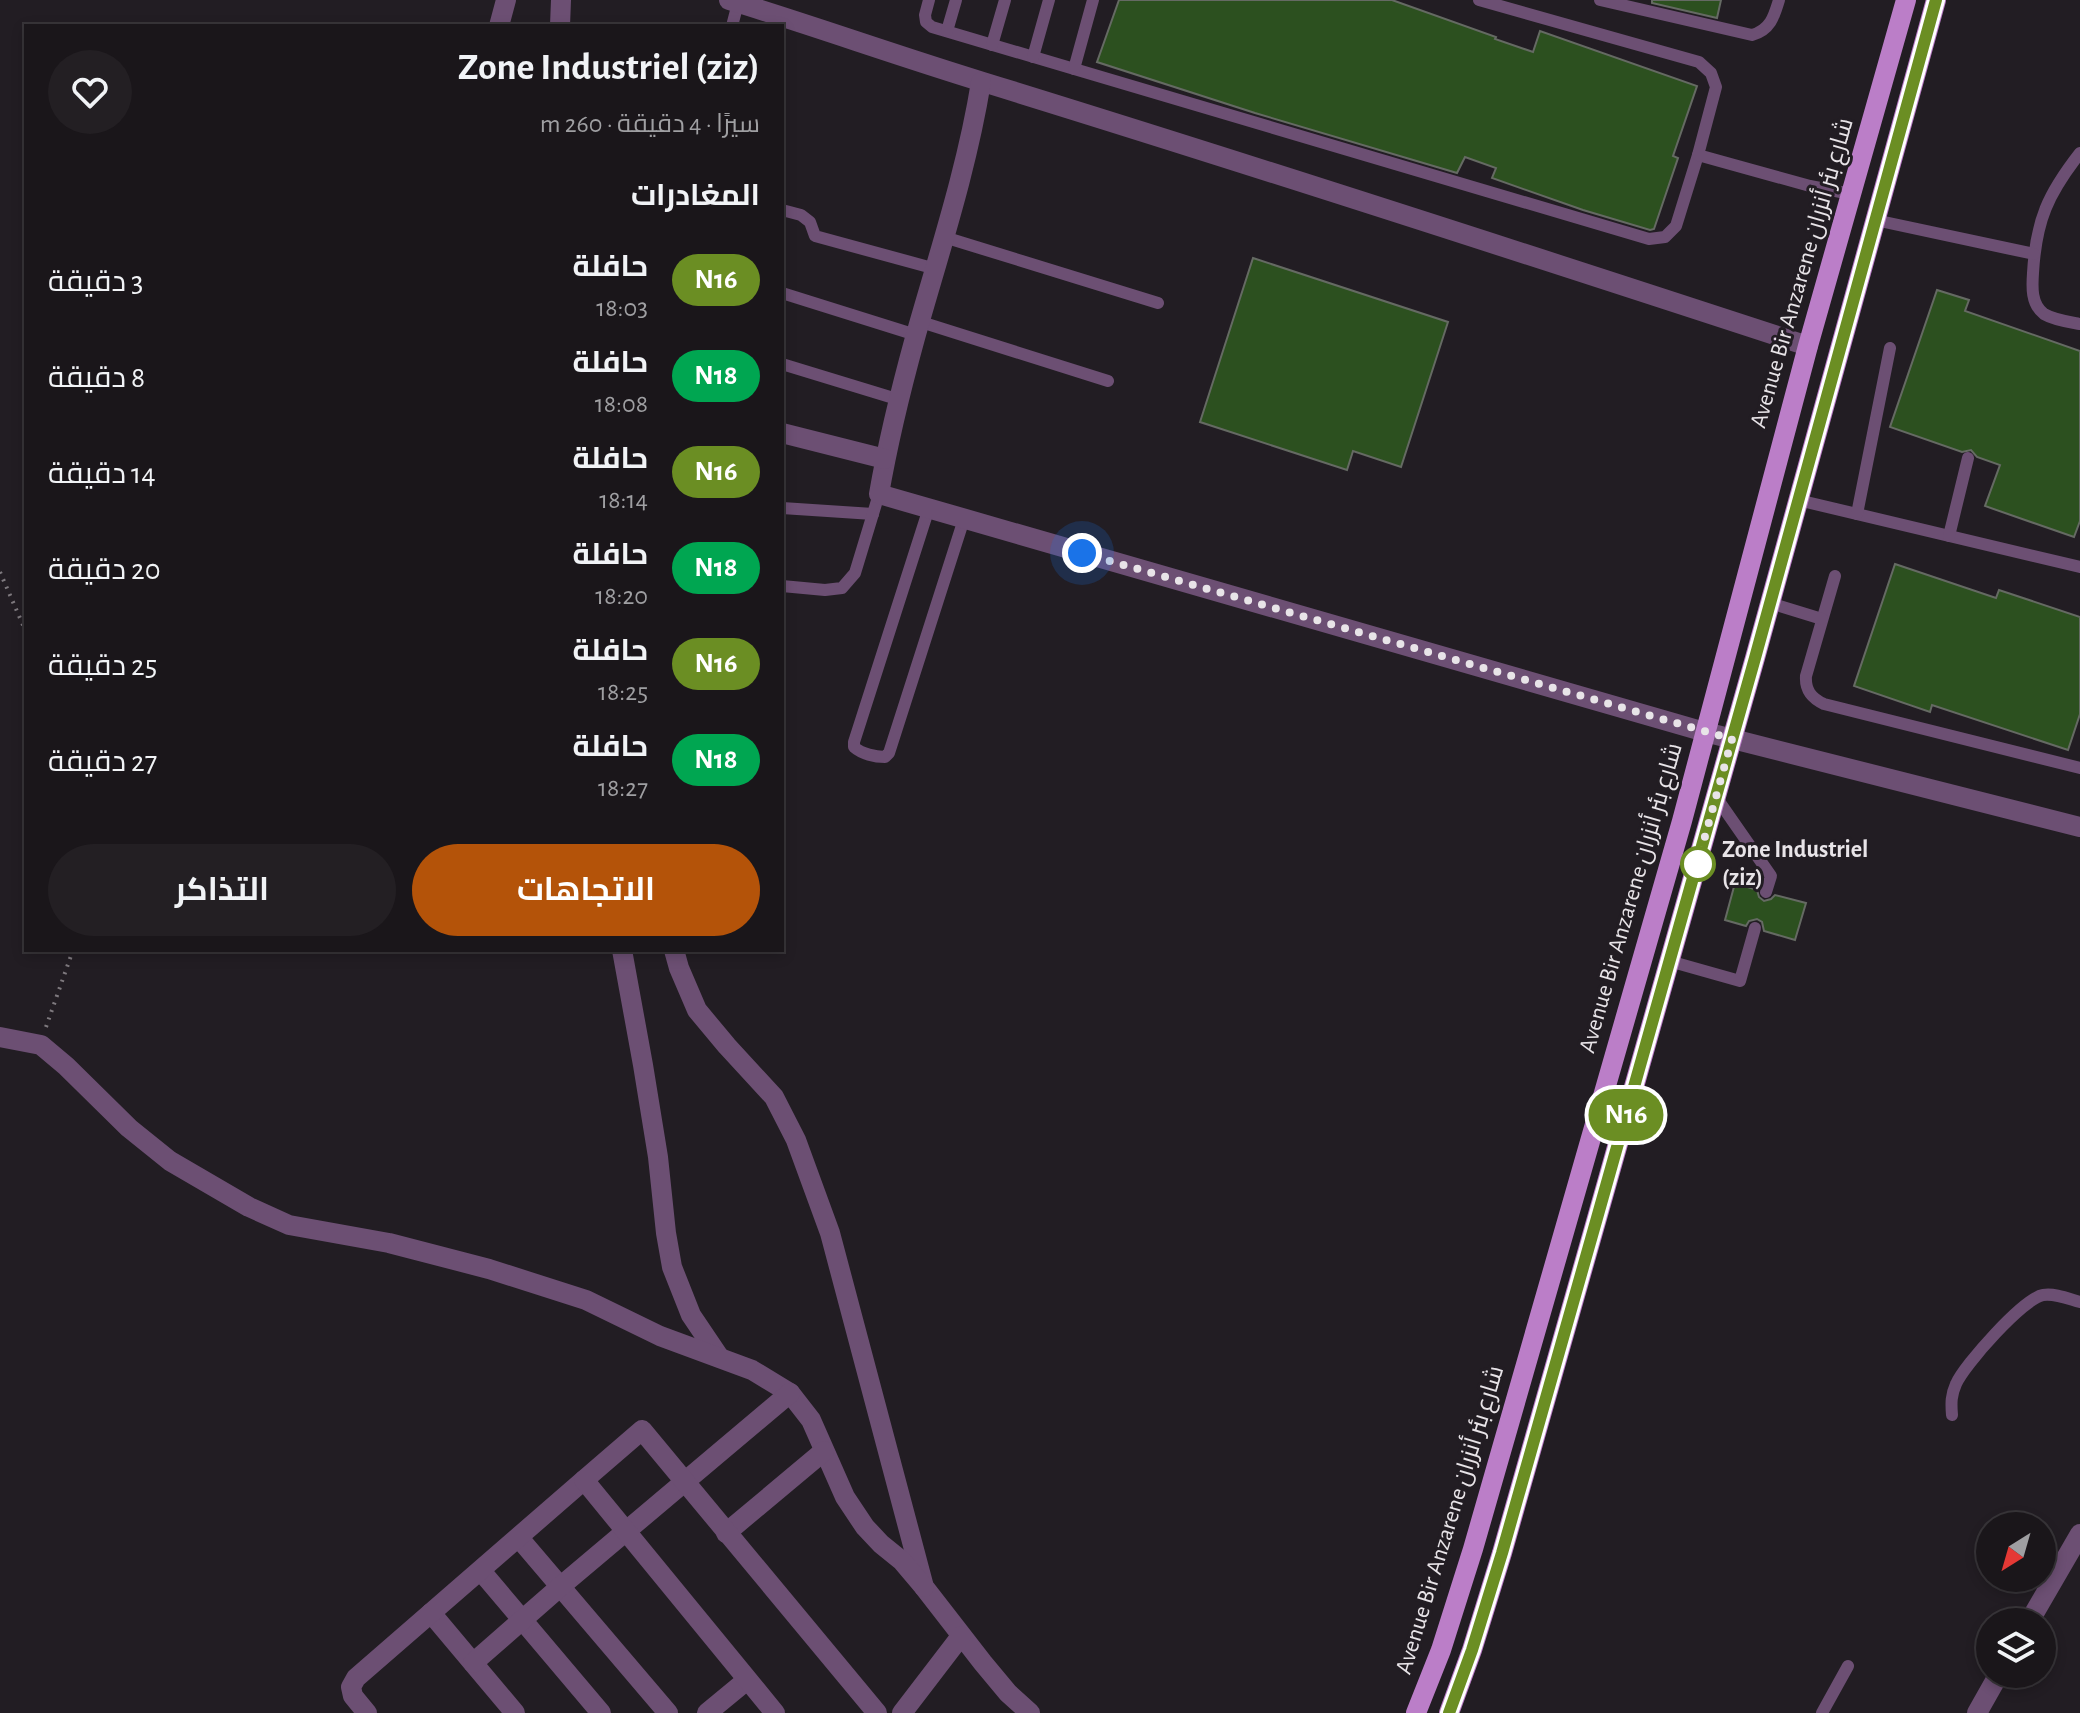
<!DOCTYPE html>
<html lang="ar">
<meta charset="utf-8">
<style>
:root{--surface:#1a161a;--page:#231f23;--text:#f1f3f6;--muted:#9f9fa2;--line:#383539;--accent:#b45309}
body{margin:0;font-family:"Alegreya Sans",Cairo,sans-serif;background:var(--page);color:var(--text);direction:rtl;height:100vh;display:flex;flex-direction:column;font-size:30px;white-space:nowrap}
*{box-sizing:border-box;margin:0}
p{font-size:26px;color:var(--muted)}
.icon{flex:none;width:44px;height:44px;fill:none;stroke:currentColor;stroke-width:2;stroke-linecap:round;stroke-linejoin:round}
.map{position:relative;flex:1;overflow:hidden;direction:ltr}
.drawer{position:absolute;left:24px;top:24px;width:760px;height:928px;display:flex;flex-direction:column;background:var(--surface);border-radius:0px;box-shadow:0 4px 12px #0003,0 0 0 2px var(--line);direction:rtl}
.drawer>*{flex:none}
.badge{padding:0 16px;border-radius:26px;font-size:28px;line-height:52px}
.needle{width:52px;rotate:217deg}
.controls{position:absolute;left:1976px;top:1512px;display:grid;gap:16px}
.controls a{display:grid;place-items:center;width:80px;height:80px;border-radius:50%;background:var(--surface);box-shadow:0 4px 12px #0003,0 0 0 2px var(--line);font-size:40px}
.you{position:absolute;width:40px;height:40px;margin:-20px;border:6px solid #fff;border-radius:50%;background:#1a73e8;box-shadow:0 0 0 12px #1a73e833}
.map>.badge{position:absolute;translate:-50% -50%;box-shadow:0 0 0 4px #fff}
h2{padding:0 24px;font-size:30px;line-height:72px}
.round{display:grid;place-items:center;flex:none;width:84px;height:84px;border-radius:42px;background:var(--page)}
.summary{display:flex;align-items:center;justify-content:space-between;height:136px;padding:0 24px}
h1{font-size:38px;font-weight:700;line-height:60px}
.cta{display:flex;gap:16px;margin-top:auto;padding:16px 24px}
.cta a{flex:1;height:92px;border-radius:48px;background:var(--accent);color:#fff;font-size:32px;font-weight:700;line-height:92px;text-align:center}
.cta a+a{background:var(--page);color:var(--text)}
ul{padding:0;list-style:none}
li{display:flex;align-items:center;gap:24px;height:96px;padding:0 24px}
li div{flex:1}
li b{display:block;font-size:30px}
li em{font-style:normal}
li .badge{min-width:88px;font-weight:700;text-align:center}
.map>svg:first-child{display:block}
.building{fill:#2c501f;stroke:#656a63;stroke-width:2}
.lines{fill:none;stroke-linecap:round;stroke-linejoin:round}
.path{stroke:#7e797e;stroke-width:4;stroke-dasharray:2 6;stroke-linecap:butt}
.service{stroke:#6c4f73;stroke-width:12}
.minor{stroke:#6c4f73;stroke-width:20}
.tertiary{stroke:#6c4f73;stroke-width:20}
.primary{stroke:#bb7ec8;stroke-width:20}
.line-casing{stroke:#fff;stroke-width:18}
.line{stroke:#6b8e23;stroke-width:12}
.walk{stroke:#e8e4e8;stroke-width:8;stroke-dasharray:0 14.4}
.stop-dot{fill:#fff;stroke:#6b8e23;stroke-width:4}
.labels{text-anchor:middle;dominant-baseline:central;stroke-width:6;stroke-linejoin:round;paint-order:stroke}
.street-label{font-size:24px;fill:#e8e4e8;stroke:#221d23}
.stop-label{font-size:24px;font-weight:bold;fill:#e8e4e8;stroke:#221d23;text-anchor:start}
</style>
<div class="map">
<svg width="2080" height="1713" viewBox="0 0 2080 1713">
<rect width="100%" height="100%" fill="#221d23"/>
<g class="building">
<path d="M1119,0H1392L1496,37L1495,39L1533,52L1540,31L1697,86L1673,156L1678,158L1654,229L1650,230L1583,210L1492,178L1496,168L1465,157L1457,173L1255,113L1097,62Z"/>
<path d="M1652,0H1721L1717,18L1652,3Z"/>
<path d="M1253,258L1448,322L1401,467L1353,451L1347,470L1200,422Z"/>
<path d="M1937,290L1969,300L1965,311L2080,351V521L2074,537L1985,506L2000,465L1977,457L1971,450L1962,452L1890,427Z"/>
<path d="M1895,564L1996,598L1999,590L2080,617V714L2068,750L1932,705L1930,712L1854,686Z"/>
<path d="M1735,883L1757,890L1759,897L1764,901L1771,899L1775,895L1806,903L1795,940L1764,931L1762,922L1757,919L1749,921L1746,926L1725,920Z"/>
</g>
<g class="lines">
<g class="path">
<path d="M0,572L26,632"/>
<path d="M46,1027L73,950"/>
</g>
<g class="service">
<path d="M929,0L925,15L926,22L932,27L1649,239L1665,237L1676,226L1698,155"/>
<path d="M1479,0L1699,62L1711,73L1716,87L1698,155L1810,186L1851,194"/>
<path d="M1600,0L1752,35C1770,30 1774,17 1779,0"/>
<path d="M732,26L738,3"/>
<path d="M947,31L956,0"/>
<path d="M992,45L1005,0"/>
<path d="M1033,57L1049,0"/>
<path d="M1074,69L1093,0"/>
<path d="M2080,153C2048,194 2036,220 2033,273C2032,287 2031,304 2044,314C2054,320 2069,322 2080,324"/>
<path d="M782,210L801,215L810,222L815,236L936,269"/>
<path d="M1875,220L2034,254"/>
<path d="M944,237L1158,303"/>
<path d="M782,293L916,335"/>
<path d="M921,322L1108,381"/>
<path d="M782,364L900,400"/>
<path d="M1798,500L2080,567"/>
<path d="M782,508L873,514"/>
<path d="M929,508L854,742V747C862,754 875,757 885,757L889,753L964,519"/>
<path d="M1857,514L1890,348"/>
<path d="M1949,536L1968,458"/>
<path d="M1835,576L1806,676C1805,690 1811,698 1824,704L2080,768"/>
<path d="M782,586L825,590L842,588L855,573L879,494"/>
<path d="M1770,603L1822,619"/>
<path d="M1716,797L1771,876L1766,892"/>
<path d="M1669,961L1740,981L1755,928"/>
<path d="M1952,1415C1951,1403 1951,1395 1956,1384C1964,1365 2024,1298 2043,1295C2055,1293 2069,1299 2080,1302"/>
<path d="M1822,1713L1848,1666"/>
</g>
<g class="minor">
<path d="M729,0C814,26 898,56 983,82C1259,167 1533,256 1808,346"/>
<path d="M499,26L506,0"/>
<path d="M560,26L561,0"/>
<path d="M981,82C967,169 939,253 915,338C901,389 888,442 879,494L1705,732"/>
<path d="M782,433L885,459"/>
<path d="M622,950L643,1065L658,1157L666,1233L672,1267L691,1315L720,1358"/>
<path d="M674,950L679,968L697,1010L727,1046L774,1097L796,1140L830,1233L924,1587L983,1663L1008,1693L1030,1713"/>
<path d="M0,1037L41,1045L66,1066L129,1128L170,1161L249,1207L289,1225L389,1243L489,1269L586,1300L660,1336L752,1370L790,1393L811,1420L845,1497L865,1527L881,1544L902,1561L924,1587"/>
<path d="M726,1533L824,1451"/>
<path d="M519,1538L668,1713"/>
<path d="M481,1571L601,1713"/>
<path d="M431,1613L515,1713"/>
<path d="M2029,1622L2080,1534"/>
<path d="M473,1663L561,1586L790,1393"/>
<path d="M367,1713L353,1696L351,1687L356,1678L584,1480"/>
<path d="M707,1713L747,1680"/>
<path d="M775,1713L584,1480L642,1430L877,1713"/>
<path d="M902,1713L961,1636"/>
<path d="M1977,1713L1999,1674"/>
</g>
<path class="tertiary" d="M1705,732L2080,827"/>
<g class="primary">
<path d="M1416,1713L1441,1650L1473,1549L1682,821L1808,346L1906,0"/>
<path d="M1449,1713L1472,1650L1502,1553L1597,1218L1755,658L1936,0"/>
</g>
</g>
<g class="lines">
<g class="line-casing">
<path id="line" d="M1449,1713L1472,1650L1502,1553L1597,1218L1755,658L1936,0"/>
</g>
<use href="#line" class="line"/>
<path class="walk" d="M1082,553L1732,739L1696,869L1698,864"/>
</g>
<circle class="stop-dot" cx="1698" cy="864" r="16"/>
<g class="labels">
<g class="street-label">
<text transform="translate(1802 273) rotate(-74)">Avenue Bir Anzarene شارع بئر أنزران</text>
<text transform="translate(1631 898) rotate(-74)">Avenue Bir Anzarene شارع بئر أنزران</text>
<text transform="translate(1450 1520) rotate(-73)">Avenue Bir Anzarene شارع بئر أنزران</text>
</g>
<g class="stop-label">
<text x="1722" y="850">Zone Industriel<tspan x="1722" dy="28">(ziz)</tspan></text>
</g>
</g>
</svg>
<div class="controls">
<a><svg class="needle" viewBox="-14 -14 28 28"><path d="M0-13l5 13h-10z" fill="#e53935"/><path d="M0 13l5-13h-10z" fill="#9f9fa2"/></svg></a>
<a><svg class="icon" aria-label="layers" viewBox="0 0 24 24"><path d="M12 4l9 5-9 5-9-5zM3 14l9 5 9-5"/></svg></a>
</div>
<div class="you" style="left:1082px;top:553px"></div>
<b class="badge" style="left:1626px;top:1115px;background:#6b8e23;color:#fff">N16</b>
<section class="drawer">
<div class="summary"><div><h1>Zone Industriel (ziz)</h1><p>سيرًا · 4 دقيقة · 260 m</p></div><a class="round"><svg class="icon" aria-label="heart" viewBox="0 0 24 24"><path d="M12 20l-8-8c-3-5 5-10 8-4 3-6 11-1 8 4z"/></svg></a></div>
<h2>المغادرات</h2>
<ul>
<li><span class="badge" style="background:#6b8e23;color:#fff">N16</span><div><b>حافلة</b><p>18:03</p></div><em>3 دقيقة</em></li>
<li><span class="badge" style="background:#00a651;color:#fff">N18</span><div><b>حافلة</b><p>18:08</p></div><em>8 دقيقة</em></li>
<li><span class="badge" style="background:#6b8e23;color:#fff">N16</span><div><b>حافلة</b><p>18:14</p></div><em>14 دقيقة</em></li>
<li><span class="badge" style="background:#00a651;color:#fff">N18</span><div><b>حافلة</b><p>18:20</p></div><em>20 دقيقة</em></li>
<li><span class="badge" style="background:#6b8e23;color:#fff">N16</span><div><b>حافلة</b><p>18:25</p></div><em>25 دقيقة</em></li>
<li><span class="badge" style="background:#00a651;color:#fff">N18</span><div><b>حافلة</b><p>18:27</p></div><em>27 دقيقة</em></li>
</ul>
<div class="cta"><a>الاتجاهات</a><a>التذاكر</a></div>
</section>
</div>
